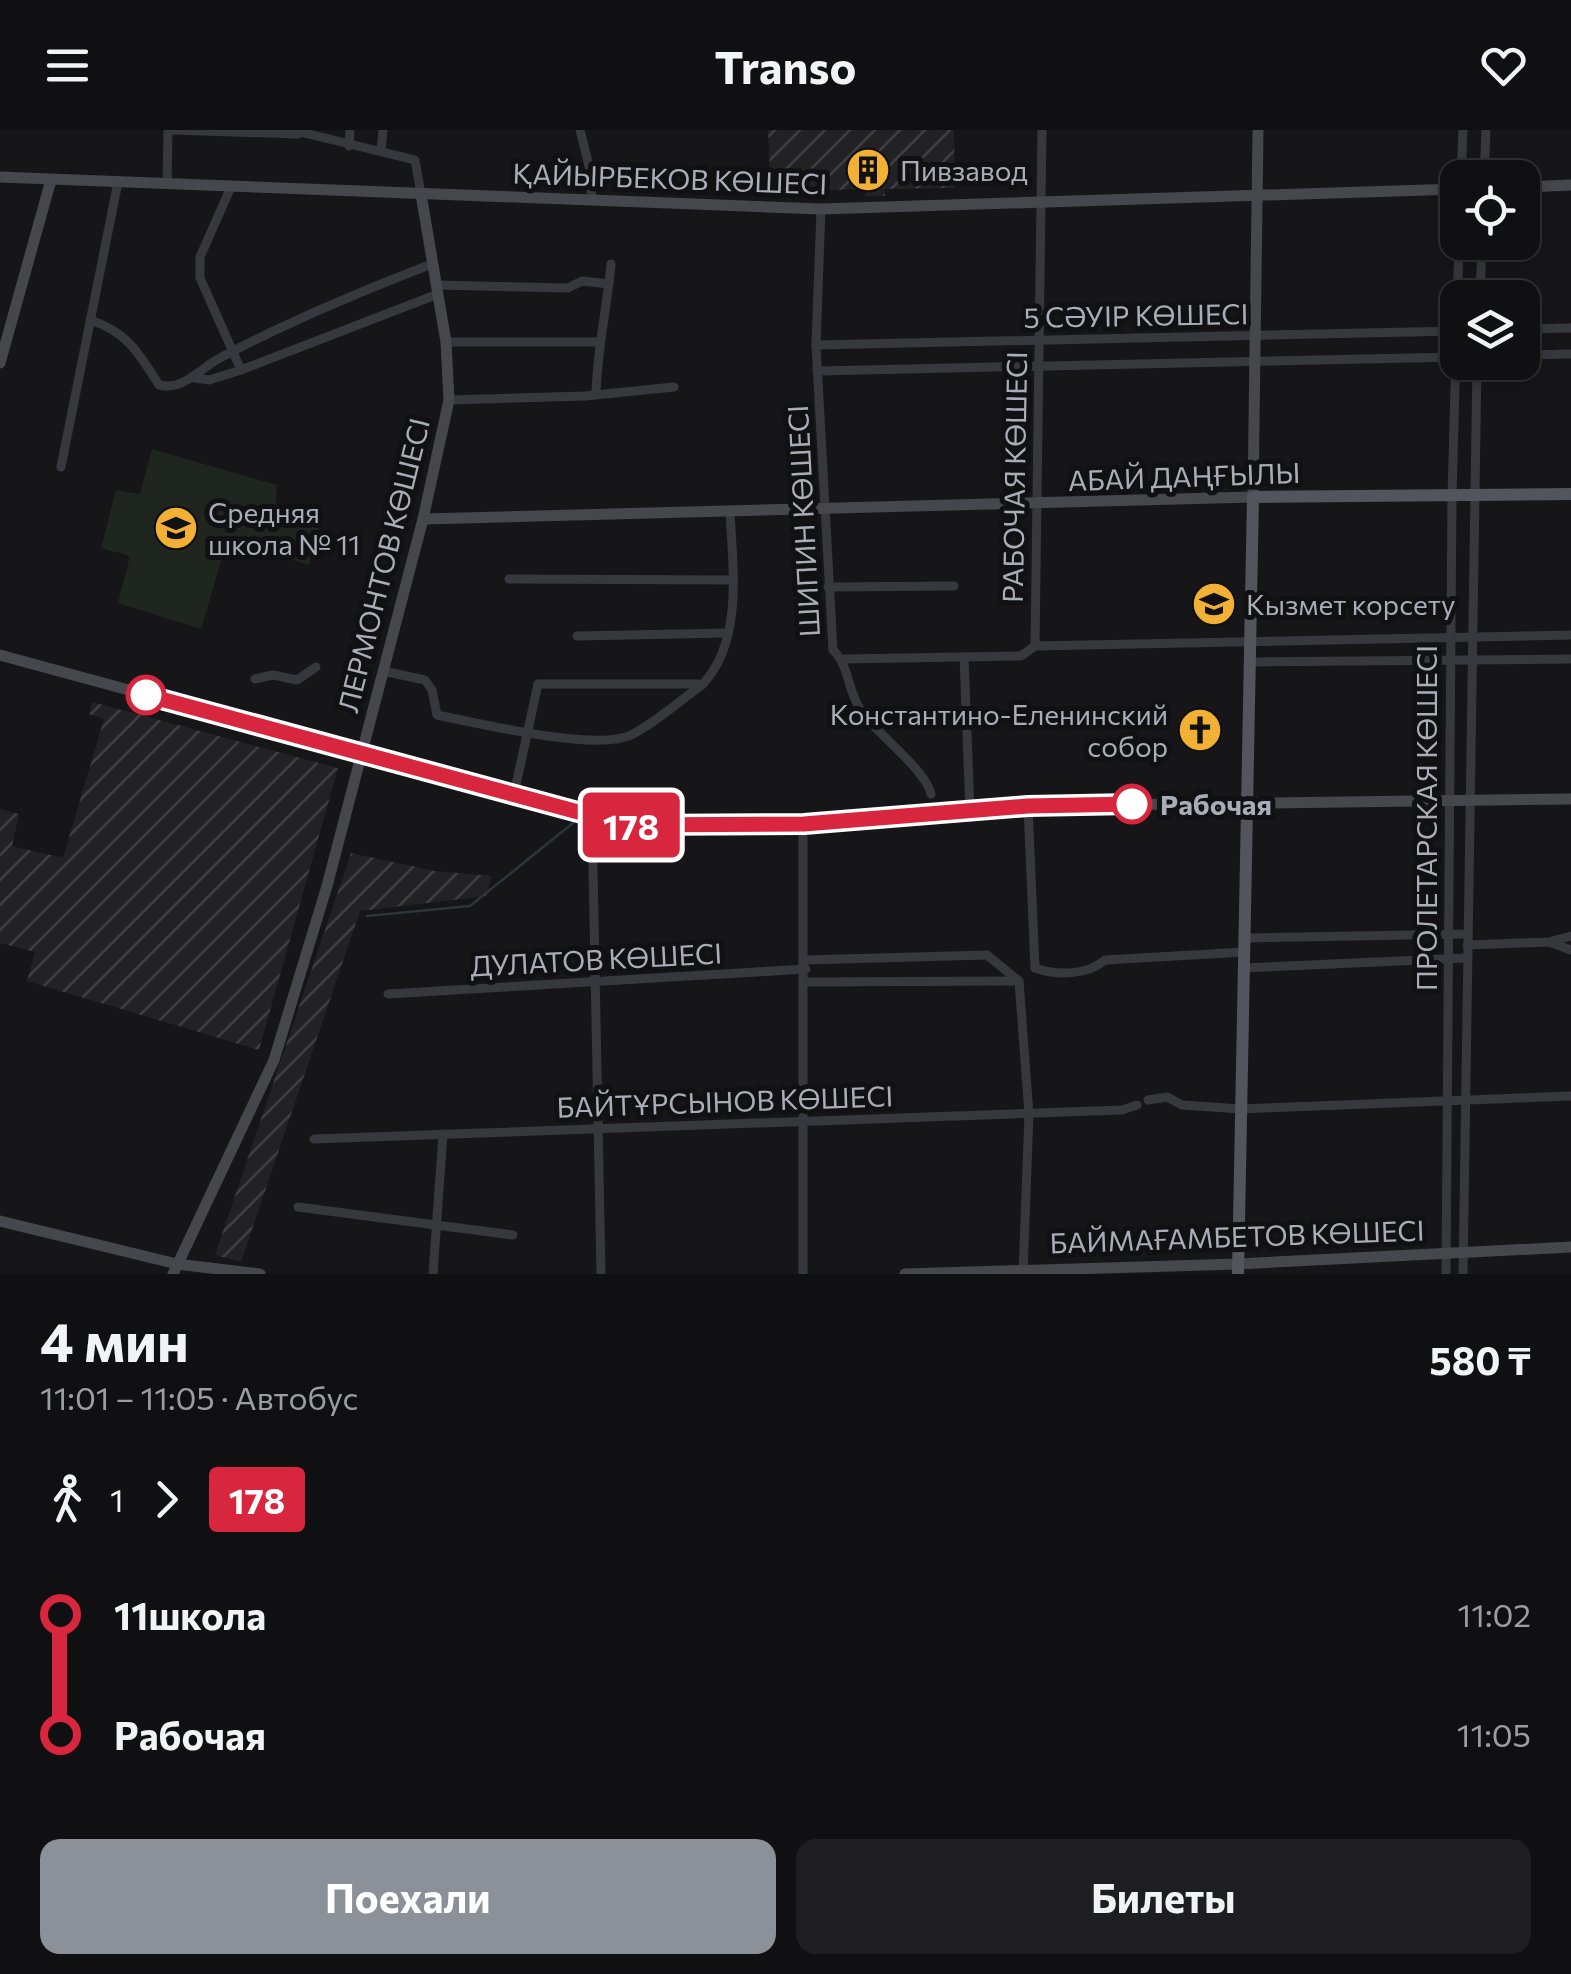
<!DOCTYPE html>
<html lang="ru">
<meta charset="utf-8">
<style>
:root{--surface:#101012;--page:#1e1e20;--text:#f1f3f6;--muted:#9c9d9f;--line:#303032;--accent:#8c9099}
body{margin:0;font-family:Commissioner,sans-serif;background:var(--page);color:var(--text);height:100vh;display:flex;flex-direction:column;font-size:38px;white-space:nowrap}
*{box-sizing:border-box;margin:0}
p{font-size:32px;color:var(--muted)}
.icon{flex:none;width:55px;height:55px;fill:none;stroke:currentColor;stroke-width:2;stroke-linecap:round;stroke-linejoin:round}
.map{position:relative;height:1144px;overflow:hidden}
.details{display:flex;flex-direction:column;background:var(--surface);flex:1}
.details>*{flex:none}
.badge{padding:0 20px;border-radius:8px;font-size:35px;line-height:65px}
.buttons{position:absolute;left:1440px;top:30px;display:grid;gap:20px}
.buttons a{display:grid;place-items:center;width:100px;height:100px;border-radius:20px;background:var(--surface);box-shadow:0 5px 15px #0003,0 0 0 2px var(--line);font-size:50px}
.map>.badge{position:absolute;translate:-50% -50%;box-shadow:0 0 0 5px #fff}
.legs{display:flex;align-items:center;gap:15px;height:110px;padding:0 40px;font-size:32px}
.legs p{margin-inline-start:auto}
.head{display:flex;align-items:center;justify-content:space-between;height:170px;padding:0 40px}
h1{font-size:55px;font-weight:700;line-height:75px}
.primary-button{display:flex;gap:20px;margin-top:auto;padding:20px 40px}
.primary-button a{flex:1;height:115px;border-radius:20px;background:var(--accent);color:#fff;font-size:40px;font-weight:700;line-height:115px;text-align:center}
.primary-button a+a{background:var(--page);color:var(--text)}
ul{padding:0 40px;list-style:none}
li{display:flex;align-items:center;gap:35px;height:120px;font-size:38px}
li i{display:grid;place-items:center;width:15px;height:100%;margin:0 12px;background:currentColor}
li i::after{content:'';width:25px;height:25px;margin:-12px;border:8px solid;border-radius:50%;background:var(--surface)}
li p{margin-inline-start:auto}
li:first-child i{background:linear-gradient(#0000 50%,currentColor 0)}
li:last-child i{background:linear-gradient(currentColor 50%,#0000 0)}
header{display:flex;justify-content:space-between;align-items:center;height:130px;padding:0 40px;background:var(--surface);font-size:45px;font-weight:700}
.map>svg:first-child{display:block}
.industrial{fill:url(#industrial-furrows)}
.grass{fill:#1e261f}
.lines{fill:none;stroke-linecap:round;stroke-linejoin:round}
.stream{stroke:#2c353c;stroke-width:2.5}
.street{stroke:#37383d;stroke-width:9}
.secondary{stroke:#45474d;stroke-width:11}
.primary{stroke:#53555c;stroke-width:12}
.line-1-casing{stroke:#fff;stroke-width:22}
.line-1{stroke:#d7263d;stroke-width:15}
.stop-1-dot{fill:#fff;stroke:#d7263d;stroke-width:5}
.labels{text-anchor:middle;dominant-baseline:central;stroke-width:10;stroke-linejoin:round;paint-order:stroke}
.poi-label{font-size:28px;fill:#a8adb8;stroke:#111113;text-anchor:start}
.street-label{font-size:28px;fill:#a8adb8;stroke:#111113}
.stop-label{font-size:28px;font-weight:bold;fill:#a8adb8;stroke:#111113;text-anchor:start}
</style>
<header><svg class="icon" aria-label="menu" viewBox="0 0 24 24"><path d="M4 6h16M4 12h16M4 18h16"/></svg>Transo<svg class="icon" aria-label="heart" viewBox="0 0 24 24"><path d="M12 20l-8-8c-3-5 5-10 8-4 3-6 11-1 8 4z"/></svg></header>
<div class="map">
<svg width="1571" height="1144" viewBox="0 0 1571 1144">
<defs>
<pattern id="industrial-furrows" width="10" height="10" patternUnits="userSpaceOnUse" patternTransform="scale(2.5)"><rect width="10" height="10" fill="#222225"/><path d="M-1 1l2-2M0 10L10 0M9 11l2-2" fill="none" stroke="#3f3f43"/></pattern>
</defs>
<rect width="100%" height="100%" fill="#161618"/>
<g class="industrial">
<path d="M768,0H954L955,58L885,59V66H866L865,59L771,62Z"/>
<path d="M92,572L338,638L259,920L27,851L35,822L0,813V679L19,684L12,716L63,728L104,589L89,584Z"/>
<path d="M351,723L435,741L492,746L486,766L360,781L241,1132L215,1125Z"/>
</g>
<path class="grass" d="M152,319L277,355L276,373L322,385L309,435L227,411L201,499L118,473L130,426L101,418L116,360L140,364Z"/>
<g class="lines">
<path class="stream" d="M367,786L470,776L573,693"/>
<g class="street">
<path d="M173,0L298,4"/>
<path d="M292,0L415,30L421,64"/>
<path d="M580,0L592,48L591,70"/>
<path d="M349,16L350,0"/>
<path d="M381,21L383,0"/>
<path d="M1461,48L1463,0"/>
<path d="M1484,48L1486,0"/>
<path d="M167,54L168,0"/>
<path d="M231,57L200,127V148L241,240"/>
<path d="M821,79L816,215L833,520C850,536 847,562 862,582C879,606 926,640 931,664"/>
<path d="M436,155L568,158L582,151L609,154"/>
<path d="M1480,168L1482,112"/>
<path d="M90,190C128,202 139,224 159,255C184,261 200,238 220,228C289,191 359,162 432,134"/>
<path d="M1522,199L1571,198"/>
<path d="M446,212H597"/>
<path d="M816,215L1458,201"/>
<path d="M1522,225L1571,224"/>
<path d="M817,241L1458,227"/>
<path d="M195,248L209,250L241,240L438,164"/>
<path d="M596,265C597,219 607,179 611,134"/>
<path d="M449,270L585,266L674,257"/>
<path d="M61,337L118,52"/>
<path d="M509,449L733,450"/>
<path d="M828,457L954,456"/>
<path d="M577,506L728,503"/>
<path d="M1035,516L1042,0"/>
<path d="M964,527L970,681"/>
<path d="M843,529L1021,526L1035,516L1571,505"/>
<path d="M1249,532L1571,529"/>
<path d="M383,541L425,550L432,560L437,585C478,593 596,622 631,605C657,592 679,571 702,555"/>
<path d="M255,549L273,545L297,550L316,537"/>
<path d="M514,664L538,554H703C743,511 733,438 730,383"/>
<path d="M1028,676L1035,838"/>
<path d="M592,686L601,1144"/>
<path d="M1245,808L1466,804"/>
<path d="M1552,813L1571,820"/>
<path d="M1467,815L1549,812L1571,806"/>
<path d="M806,830L987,825L1019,851"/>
<path d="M1035,838C1057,846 1088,845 1105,830L1244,822"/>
<path d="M1244,838L1466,828"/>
<path d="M1019,851L1029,984L1023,1144"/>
<path d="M806,852L1017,851"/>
<path d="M388,864L806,839"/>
<path d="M1148,970L1167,967L1182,975L1241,979L1571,966"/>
<path d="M314,1009L1122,980L1137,975"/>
<path d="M298,1077L513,1105"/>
<path d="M433,1144L443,1004"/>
<path d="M803,1144V694"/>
<path d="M1446,1144L1452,366L1459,112"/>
<path d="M1463,1144L1477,232"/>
</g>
<g class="secondary">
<path d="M0,47L821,79L1458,59"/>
<path d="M1522,57L1571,55"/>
<path d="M0,233L51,50"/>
<path d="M423,389L1253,367L1258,0"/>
<path d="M0,525L625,695L803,694L1028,676L1571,669"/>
<path d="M0,1091L177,1134L260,1144"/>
<path d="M173,1144L274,930L327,756L423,389L449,270L446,212L421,64"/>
<path d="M905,1144L1238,1134L1571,1117"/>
</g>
<path class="primary" d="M1238,1144L1253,367L1571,364"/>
</g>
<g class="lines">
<g class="line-1-casing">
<path id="line-1" d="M146,565L626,695L804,694L1028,676L1132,674"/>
</g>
<use href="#line-1" class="line-1"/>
</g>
<defs>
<g id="building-disc" transform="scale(2.25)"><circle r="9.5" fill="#f2b134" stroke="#111113"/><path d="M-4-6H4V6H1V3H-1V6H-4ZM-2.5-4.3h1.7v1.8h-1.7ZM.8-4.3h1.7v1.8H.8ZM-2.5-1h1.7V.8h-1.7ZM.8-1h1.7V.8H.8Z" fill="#111"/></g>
<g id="school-disc" transform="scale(2.25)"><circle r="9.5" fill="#f2b134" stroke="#111113"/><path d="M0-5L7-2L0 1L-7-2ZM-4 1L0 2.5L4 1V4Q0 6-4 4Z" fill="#111"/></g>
<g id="university-disc" transform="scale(2.25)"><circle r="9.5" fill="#f2b134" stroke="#111113"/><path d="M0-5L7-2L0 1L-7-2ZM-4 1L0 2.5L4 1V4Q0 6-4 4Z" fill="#111"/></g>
<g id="church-disc" transform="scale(2.25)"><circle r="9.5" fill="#f2b134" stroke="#111113"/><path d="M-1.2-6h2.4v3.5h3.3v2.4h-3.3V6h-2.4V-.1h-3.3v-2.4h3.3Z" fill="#111"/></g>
</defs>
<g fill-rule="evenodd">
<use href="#building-disc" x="868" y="40"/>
<use href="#school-disc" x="176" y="398"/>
<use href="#university-disc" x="1214" y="474"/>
<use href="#church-disc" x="1200" y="600"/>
</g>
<g class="stop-1-dot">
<circle cx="146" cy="565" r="18"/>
<circle cx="1132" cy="674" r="18"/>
</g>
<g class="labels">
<g class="poi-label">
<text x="900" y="40">Пивзавод</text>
<text x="208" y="382">Средняя<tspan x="208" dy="32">школа № 11</tspan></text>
<text x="1246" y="474">Кызмет корсету</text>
<text x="1168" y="584" text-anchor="end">Константино-Еленинский<tspan x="1168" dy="32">собор</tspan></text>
</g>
<g class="street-label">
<text transform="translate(670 48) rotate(2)">ҚАЙЫРБЕКОВ КӨШЕСІ</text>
<text transform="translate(1136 185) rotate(-1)">5 СӘУІР КӨШЕСІ</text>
<text transform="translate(1184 346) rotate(-2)">АБАЙ ДАҢҒЫЛЫ</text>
<text transform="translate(1014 347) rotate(-89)">РАБОЧАЯ КӨШЕСІ</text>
<text transform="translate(803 391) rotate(-93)">ШИПИН КӨШЕСІ</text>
<text transform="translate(383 435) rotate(-76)">ЛЕРМОНТОВ КӨШЕСІ</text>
<text transform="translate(1426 688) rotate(-90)">ПРОЛЕТАРСКАЯ КӨШЕСІ</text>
<text transform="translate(596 829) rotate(-3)">ДУЛАТОВ КӨШЕСІ</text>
<text transform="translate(725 971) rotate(-2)">БАЙТҰРСЫНОВ КӨШЕСІ</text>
<text transform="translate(1237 1106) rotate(-2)">БАЙМАҒАМБЕТОВ КӨШЕСІ</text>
</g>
<g class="stop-label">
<text x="1160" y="674">Рабочая</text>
</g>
</g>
</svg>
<div class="buttons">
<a><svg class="icon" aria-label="locate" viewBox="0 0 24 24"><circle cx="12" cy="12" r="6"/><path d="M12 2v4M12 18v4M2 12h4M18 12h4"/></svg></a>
<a><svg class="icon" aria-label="layers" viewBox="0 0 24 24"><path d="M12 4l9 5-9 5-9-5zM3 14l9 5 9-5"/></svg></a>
</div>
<b class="badge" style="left:631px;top:695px;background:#d7263d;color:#fff">178</b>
</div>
<section class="details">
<div class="head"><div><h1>4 мин</h1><p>11:01 – 11:05 · Автобус</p></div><b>580 ₸</b></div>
<div class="legs"><svg class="icon" aria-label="walk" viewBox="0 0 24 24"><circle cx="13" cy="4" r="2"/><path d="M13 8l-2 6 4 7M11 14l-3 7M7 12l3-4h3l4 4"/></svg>1<svg class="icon" aria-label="forward" viewBox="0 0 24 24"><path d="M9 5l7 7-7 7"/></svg><b class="badge" style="background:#d7263d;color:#fff">178</b></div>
<ul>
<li><i style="color:#d7263d"></i><b>11школа</b><p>11:02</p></li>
<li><i style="color:#d7263d"></i><b>Рабочая</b><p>11:05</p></li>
</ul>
<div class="primary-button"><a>Поехали</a><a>Билеты</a></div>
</section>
